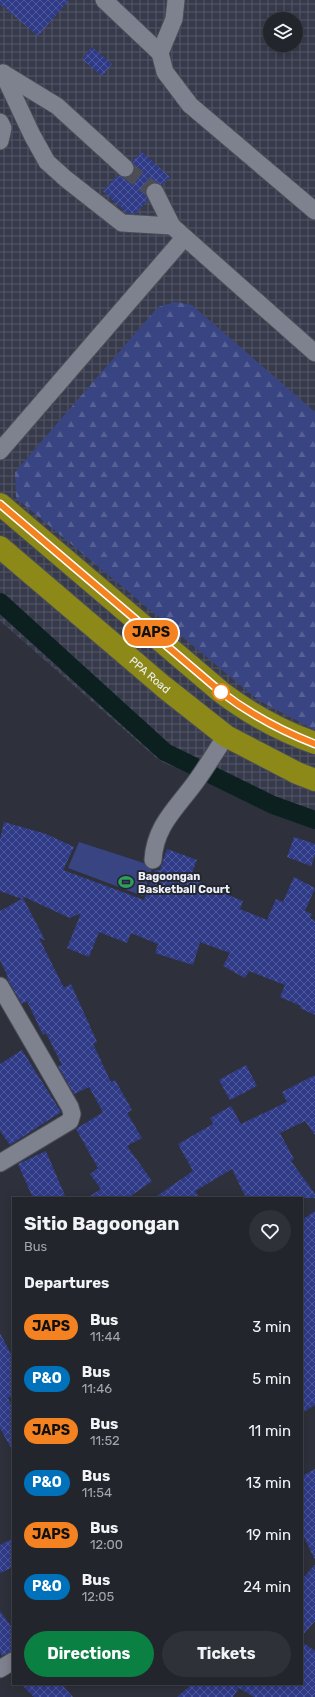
<!DOCTYPE html>
<style>
:root{--surface:#22252c;--page:#2e3138;--text:#f1f3f6;--muted:#a2a5a9;--line:#3f4248;--accent:#0b8043}
body{margin:0;font-family:Rubik,sans-serif;background:var(--page);color:var(--text);height:100vh;display:flex;flex-direction:column;font-size:15px;white-space:nowrap}
*{box-sizing:border-box;margin:0}
p{font-size:13px;color:var(--muted)}
.icon{flex:none;width:22px;height:22px;fill:none;stroke:currentColor;stroke-width:2;stroke-linecap:round;stroke-linejoin:round}
.map{position:relative;flex:1;overflow:hidden}
.panel{position:absolute;left:12px;top:1197px;width:291px;height:488px;display:flex;flex-direction:column;background:var(--surface);border-radius:0px;box-shadow:0 2px 10px #0003,0 0 0 1px var(--line)}
.panel>*{flex:none}
.badge{padding:0 8px;border-radius:13px;font-size:14px;line-height:26px}
.controls{position:absolute;left:263px;top:12px;display:grid;gap:8px}
.controls a{display:grid;place-items:center;width:40px;height:40px;border-radius:50%;background:var(--surface);box-shadow:0 2px 10px #0003,0 0 0 1px var(--line);font-size:20px}
.map>.badge{position:absolute;translate:-50% -50%;box-shadow:0 0 0 2px #fff}
h2{padding:0 12px;font-size:15px;line-height:36px}
.round{display:grid;place-items:center;flex:none;width:42px;height:42px;border-radius:21px;background:var(--page)}
.overview{display:flex;align-items:center;justify-content:space-between;height:68px;padding:0 12px}
h1{font-size:19px;font-weight:700;line-height:30px}
.button{display:flex;gap:8px;margin-top:auto;padding:8px 12px}
.button a{flex:1;height:46px;border-radius:24px;background:var(--accent);color:#fff;font-size:16px;font-weight:700;line-height:46px;text-align:center}
.button a+a{background:var(--page);color:var(--text)}
ul{padding:0;list-style:none}
li{display:flex;align-items:center;gap:12px;height:52px;padding:0 12px}
li div{flex:1}
li b{display:block;font-size:15px}
li em{font-style:normal}
li .badge{min-width:44px;font-weight:700;text-align:center}
.map>svg:first-child{display:block}
.industrial{fill:url(#industrial-grid);fill-rule:evenodd}
.forest{fill:url(#forest-firs)}
.green{fill:#394583}
.lines{fill:none;stroke-linecap:round;stroke-linejoin:round}
.canal{stroke:#0c2020;stroke-width:18}
.building{fill:url(#building-cross-hatch)}
.minor-tunnel{stroke:#4b4e57;stroke-width:17;stroke-dasharray:17 8;stroke-linecap:butt}
.minor-casing{stroke:#4a4d55;stroke-width:19}
.highway-casing{stroke:#4a4d55;stroke-width:24}
.minor{stroke:#7e828e;stroke-width:17}
.highway{stroke:#8c8918;stroke-width:22}
.line-casing{stroke:#fff;stroke-width:9}
.line{stroke:#f58220;stroke-width:6}
.stop-dot{fill:#fff;stroke:#f58220;stroke-width:2}
.labels{text-anchor:middle;dominant-baseline:central;stroke-width:4;stroke-linejoin:round;paint-order:stroke}
.street-label{font-size:11px;fill:#eff1f8;stroke:#242731}
.poi-label{font-size:11px;font-weight:bold;fill:#eff1f8;stroke:#242731;text-anchor:start}
</style>
<div class="map">
<svg width="315" height="1697" viewBox="0 0 315 1697">
<defs>
<pattern id="industrial-grid" width="8" height="8" patternUnits="userSpaceOnUse"><rect width="8" height="8" fill="#363a4b"/><path d="M0 4h8M4 0v8" fill="none" stroke="#535766"/></pattern>
<pattern id="forest-firs" width="22" height="20" patternUnits="userSpaceOnUse"><rect width="22" height="20" fill="#394583"/><path d="M5 1l3.5 6h-7zM16 11l3.5 6h-7z" fill="#566095"/></pattern>
<pattern id="building-cross-hatch" width="8" height="8" patternUnits="userSpaceOnUse"><rect width="8" height="8" fill="#303b88"/><path d="M0 0l8 8M0 8l8-8" fill="none" stroke="#4e589a"/></pattern>
</defs>
<rect width="100%" height="100%" fill="#2e313b"/>
<path class="industrial" d="M0,0H315V828L160,761L0,621ZM270,19H296V45H270Z"/>
<path class="forest" d="M175,302L192,305L315,412V730L258,700L16,498L15,472L158,307Z"/>
<path class="green" d="M79,842L153,866L143,896L68,868Z"/>
<g class="lines">
<path class="canal" d="M0,602L165,752L273,805L315,820"/>
</g>
<g class="building">
<path d="M0,0H69L38,36L0,4Z"/>
<path d="M92,47L112,64L102,76L82,59Z"/>
<path d="M142,152L170,177L162,185L156,182L150,183L145,191L148,200L135,214L127,213L103,191L118,175L123,178L132,175L135,170L132,161Z"/>
<path d="M4,822L46,834L74,847L63,870L144,900L155,870H160L167,849L197,860L190,878L201,881L200,884L243,901L240,909L267,920L276,899L283,902L294,877L315,888L305,911L312,914L310,918L315,921V1015L300,1008L301,1006L280,997L285,985L249,971L245,978L223,966L230,953L200,942L193,965L155,953L158,944L131,933L127,943L99,932L89,957L67,948L81,913L70,918L22,896L45,940L39,938L64,988L71,984L97,1042L93,1044L111,1082L115,1080L132,1110L127,1113L142,1138L127,1146L152,1181L128,1198H87L101,1189L90,1174L98,1168L76,1129L103,1112L89,1087L74,1094L58,1066L62,1065L46,1033L43,1035L27,1001L22,1004L8,980L7,977H8L0,960V911L22,899L0,891V840Z"/>
<path d="M294,837L315,844V855L311,866L287,857Z"/>
<path d="M22,1050L61,1112L10,1145L0,1131V1064Z"/>
<path d="M246,1065L257,1086L230,1100L219,1080Z"/>
<path d="M315,1075V1135L305,1121L280,1133L294,1159L291,1161L315,1194V1198H246L232,1169L195,1191L200,1198H154L193,1171L178,1144L213,1124L210,1118L231,1106L241,1124L287,1102L282,1092Z"/>
<path d="M46,1151L66,1198H33L18,1164Z"/>
<path d="M315,1211V1405L302,1413V1220Z"/>
<path d="M0,1333L13,1358V1396L8,1398L13,1408V1452L0,1428Z"/>
<path d="M315,1469V1560L302,1533V1476Z"/>
<path d="M13,1538V1567L0,1573V1545Z"/>
<path d="M315,1565V1621L302,1636V1579Z"/>
<path d="M0,1611L13,1629V1651L2,1656L0,1652Z"/>
<path d="M302,1642L315,1651V1697H254L239,1688L233,1697H177L192,1684H302Z"/>
<path d="M21,1684H61L73,1697H34Z"/>
</g>
<g class="lines">
<path class="minor-tunnel" d="M125,168L155,192"/>
<g class="minor-casing">
<g id="minor">
<path d="M104,0L160,53L165,72L190,105L315,211"/>
<path d="M160,53L174,19L176,0"/>
<path d="M3,73L32,135L47,162L66,179L122,223L172,226"/>
<path d="M3,73L57,106L125,168"/>
<path d="M0,122L3,128L0,141"/>
<path d="M155,192L172,226L315,353"/>
<path d="M0,451L184,238"/>
<path d="M153,860C155,825 177,808 197,780C207,766 216,751 226,736"/>
<path d="M0,986L70,1107L72,1114L70,1121L0,1163"/>
<path d="M0,1669L13,1661"/>
</g>
</g>
<g class="highway-casing">
<g id="highway">
<path d="M0,504L221,692C250,714 281,731 315,743"/>
<path id="s1" d="M0,547L164,687L226,736L297,773L315,780"/>
</g>
</g>
<use href="#minor" class="minor"/>
<use href="#highway" class="highway"/>
</g>
<g class="lines">
<g class="line-casing">
<path id="line" d="M0,504L221,692C250,714 281,731 315,744"/>
</g>
<use href="#line" class="line"/>
</g>
<defs>
<g id="stadium-bare" transform="scale(1.2)"><path d="M0-5a6.5 5 0 1 0 0 10a6.5 5 0 1 0 0-10ZM-3.5-1.8h7v3.6h-7Z" fill="#2e9e5b" stroke="#242731" stroke-width="2.5" paint-order="stroke"/></g>
</defs>
<g fill-rule="evenodd">
<use href="#stadium-bare" x="126" y="882"/>
</g>
<circle class="stop-dot" cx="221" cy="692" r="8"/>
<g class="labels">
<g class="street-label">
<text stroke="none"><textPath href="#s1" startOffset="197">PPA Road</textPath></text>
</g>
<g class="poi-label">
<text x="138" y="876">Bagoongan<tspan x="138" dy="13">Basketball Court</tspan></text>
</g>
</g>
</svg>
<div class="controls">
<a><svg class="icon" aria-label="layers" viewBox="0 0 24 24"><path d="M12 4l9 5-9 5-9-5zM3 14l9 5 9-5"/></svg></a>
</div>
<b class="badge" style="left:151px;top:633px;background:#f58220;color:#111">JAPS</b>
<section class="panel">
<div class="overview"><div><h1>Sitio Bagoongan</h1><p>Bus</p></div><a class="round"><svg class="icon" aria-label="heart" viewBox="0 0 24 24"><path d="M12 20l-8-8c-3-5 5-10 8-4 3-6 11-1 8 4z"/></svg></a></div>
<h2>Departures</h2>
<ul>
<li><span class="badge" style="background:#f58220;color:#111">JAPS</span><div><b>Bus</b><p>11:44</p></div><em>3 min</em></li>
<li><span class="badge" style="background:#0072bc;color:#fff">P&amp;O</span><div><b>Bus</b><p>11:46</p></div><em>5 min</em></li>
<li><span class="badge" style="background:#f58220;color:#111">JAPS</span><div><b>Bus</b><p>11:52</p></div><em>11 min</em></li>
<li><span class="badge" style="background:#0072bc;color:#fff">P&amp;O</span><div><b>Bus</b><p>11:54</p></div><em>13 min</em></li>
<li><span class="badge" style="background:#f58220;color:#111">JAPS</span><div><b>Bus</b><p>12:00</p></div><em>19 min</em></li>
<li><span class="badge" style="background:#0072bc;color:#fff">P&amp;O</span><div><b>Bus</b><p>12:05</p></div><em>24 min</em></li>
</ul>
<div class="button"><a>Directions</a><a>Tickets</a></div>
</section>
</div>
